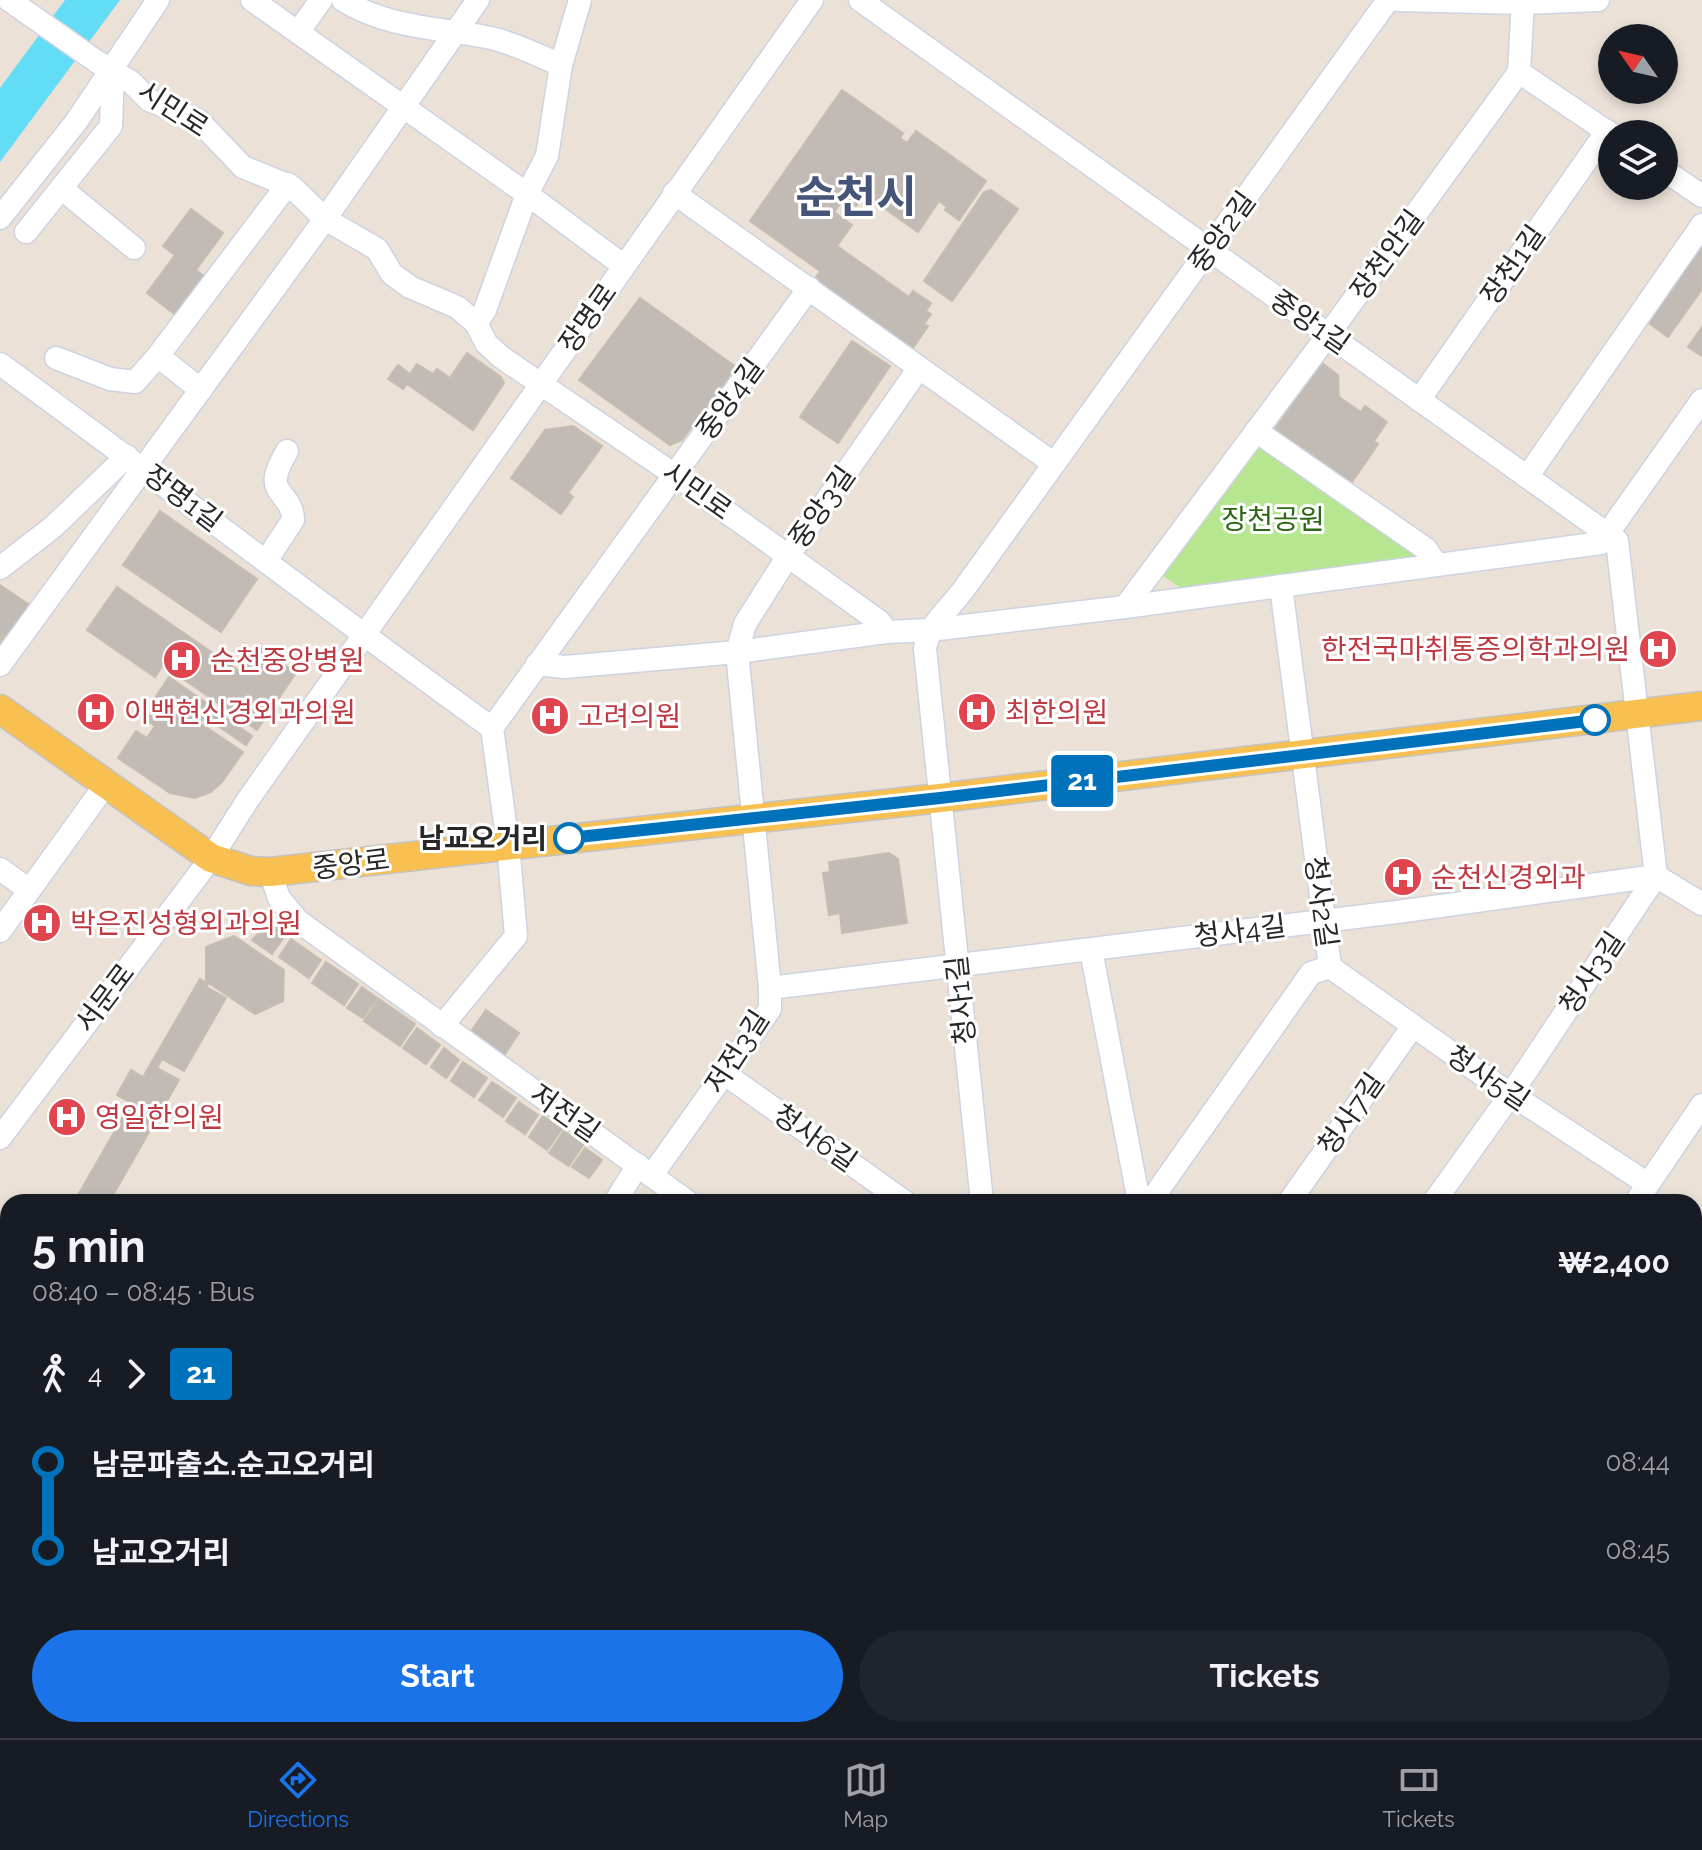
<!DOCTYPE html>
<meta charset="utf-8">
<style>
:root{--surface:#171b24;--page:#20242c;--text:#f1f3f6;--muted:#9ea1a6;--line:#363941;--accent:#1a73e8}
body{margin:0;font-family:Raleway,"Noto Sans KR",sans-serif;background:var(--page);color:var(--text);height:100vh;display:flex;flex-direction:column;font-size:30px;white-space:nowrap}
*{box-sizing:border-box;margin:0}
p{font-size:26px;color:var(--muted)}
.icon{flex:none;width:44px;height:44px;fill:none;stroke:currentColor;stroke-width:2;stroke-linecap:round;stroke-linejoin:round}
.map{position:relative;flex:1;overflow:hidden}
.drawer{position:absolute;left:0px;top:1194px;width:1702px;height:544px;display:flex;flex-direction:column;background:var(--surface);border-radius:24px 24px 0 0;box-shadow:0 4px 12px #0003}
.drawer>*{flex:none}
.badge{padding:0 16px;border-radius:6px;font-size:28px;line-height:52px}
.needle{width:52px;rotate:304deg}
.controls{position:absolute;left:1598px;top:24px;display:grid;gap:16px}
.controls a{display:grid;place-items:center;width:80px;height:80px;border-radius:50%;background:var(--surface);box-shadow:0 4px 12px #0003;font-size:40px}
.map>.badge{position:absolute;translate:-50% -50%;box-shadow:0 0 0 4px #fff}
.legs{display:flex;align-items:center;gap:12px;height:88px;padding:0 32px;font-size:26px}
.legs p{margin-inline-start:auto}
.summary{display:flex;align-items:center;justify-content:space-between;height:136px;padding:0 32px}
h1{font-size:44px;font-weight:700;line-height:60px}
.action{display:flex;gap:16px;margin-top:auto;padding:16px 32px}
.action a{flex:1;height:92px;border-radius:48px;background:var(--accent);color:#fff;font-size:32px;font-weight:700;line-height:92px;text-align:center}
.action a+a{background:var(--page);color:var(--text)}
ul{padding:0 32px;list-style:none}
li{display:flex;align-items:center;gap:28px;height:88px;font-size:30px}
li i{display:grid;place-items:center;width:12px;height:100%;margin:0 10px;background:currentColor}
li i::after{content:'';width:20px;height:20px;margin:-10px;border:6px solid;border-radius:50%;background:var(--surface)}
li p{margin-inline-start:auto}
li:first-child i{background:linear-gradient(#0000 50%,currentColor 0)}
li:last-child i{background:linear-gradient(currentColor 50%,#0000 0)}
.menu{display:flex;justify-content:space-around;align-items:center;height:112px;border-top:2px solid var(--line);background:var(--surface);font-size:22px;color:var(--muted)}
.menu a{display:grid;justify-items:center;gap:4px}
.menu .selected{color:var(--accent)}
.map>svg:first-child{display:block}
.green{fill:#b6e690}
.water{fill:#63dcf5}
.building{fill:#c2bbb5;stroke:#c6bdb1;stroke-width:2}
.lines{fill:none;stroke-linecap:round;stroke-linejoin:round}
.minor-casing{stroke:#cdd3e2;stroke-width:25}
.major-casing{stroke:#c3c3c3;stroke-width:31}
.minor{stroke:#fff;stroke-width:22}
.major{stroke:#f8c050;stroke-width:28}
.line-1-casing{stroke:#fff;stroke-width:18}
.line-1{stroke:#0072bc;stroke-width:12}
.stop-1-dot{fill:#fff;stroke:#0072bc;stroke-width:4}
.labels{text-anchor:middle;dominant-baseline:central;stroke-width:6;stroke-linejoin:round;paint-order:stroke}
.street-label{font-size:28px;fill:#272727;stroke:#fff}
.park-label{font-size:28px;fill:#2e6715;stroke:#fff}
.health-label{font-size:28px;fill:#be3a42;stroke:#fff;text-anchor:start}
.stop-label{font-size:28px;font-weight:bold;fill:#272727;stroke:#fff;text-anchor:end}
.town-label{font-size:44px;font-weight:bold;fill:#46547a;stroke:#fff}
</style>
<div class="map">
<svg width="1702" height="1738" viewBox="0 0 1702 1738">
<rect width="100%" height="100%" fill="#ebe1d7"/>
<path class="green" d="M1257,437L1415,551L1416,557L1187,592L1160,574Z"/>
<path class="water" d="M65,0H120L0,162V88Z"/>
<g class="building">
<path d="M842,90L903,133L900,138L907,143L916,131L986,181L959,220L945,210L947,207L939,201L918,232L864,194L856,206L845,198L834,212L852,225L837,246L909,297L913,291L931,303L926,311L931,314L924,324L928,326L913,348L908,344L905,349L809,288L820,271L750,221Z"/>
<path d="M991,190L1018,209L952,301L924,281L984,192Z"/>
<path d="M191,209L223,233L196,270L209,280L180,318L147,293L175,255L163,246Z"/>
<path d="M1702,239V289L1668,337L1645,320Z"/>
<path d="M640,298L736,367L682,440L670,445L579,380Z"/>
<path d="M1702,327V356L1688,347Z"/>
<path d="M852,341L890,366L838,443L800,417Z"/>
<path d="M467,353L501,377L504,383L473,430L407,384L403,389L388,379L398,365L410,374L417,364L433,374L437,369L450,378Z"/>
<path d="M1322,363L1338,375L1339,397L1361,412L1365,406L1387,422L1374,441L1378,444L1352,482L1275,429Z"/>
<path d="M573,426L602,446L568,493L573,497L561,514L511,478L545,430Z"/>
<path d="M160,511L257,579L221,632L123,565Z"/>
<path d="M0,585L28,604L0,646Z"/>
<path d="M117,587L239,671L256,645L296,673L257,730L163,665L155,677L87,630Z"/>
<path d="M169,677L211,706L200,723L243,752L222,782L211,792L195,798L170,793L118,758L136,731L147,738L155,726L142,717Z"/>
<path d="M212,708L252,736L246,745L205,717Z"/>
<path d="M889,853L898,859L907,923L842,933L840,913L829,915L823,873L830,872L829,862Z"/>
<path d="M266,926L281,928L287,933L272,954L252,940Z"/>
<path d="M234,936L284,970L283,1001L255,1014L206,981V947Z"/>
<path d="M291,939L321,960L309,978L279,957Z"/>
<path d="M326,962L358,984L344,1005L312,983Z"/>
<path d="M200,979L208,984L206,987L226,998L184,1071L162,1059L157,1068L179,1080L109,1202H74L131,1103L117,1095L131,1070L143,1077Z"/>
<path d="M362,987L377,998L363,1018L347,1008Z"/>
<path d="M379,999L415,1024L400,1046L364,1021Z"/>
<path d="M486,1010L519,1033L501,1060L467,1037Z"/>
<path d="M417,1028L440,1045L426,1064L403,1048Z"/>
<path d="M444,1048L459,1060L446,1078L431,1067Z"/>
<path d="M463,1062L487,1078L474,1097L451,1081Z"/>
<path d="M492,1082L516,1098L503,1117L479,1100Z"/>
<path d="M519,1102L538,1115L525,1134L506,1121Z"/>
<path d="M543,1116L562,1129L547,1150L529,1137Z"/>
<path d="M564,1131L583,1145L569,1166L549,1153Z"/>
<path d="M585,1148L602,1160L589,1178L572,1167Z"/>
<path d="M1694,1336L1702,1342V1460L1696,1468L1694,1466Z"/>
</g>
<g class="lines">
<g class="minor-casing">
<g id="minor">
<path d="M9,0L96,61L131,82L149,100L198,120L243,167L292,187L325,219L377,249L392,274L410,287L457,307L476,323L486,343L501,357L675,475L880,622L886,632L930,630L1125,607L1601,543L1702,400"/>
<path d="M252,0L527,194L624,266"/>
<path d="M343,0C385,27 438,28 486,37C512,42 537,55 561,65"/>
<path d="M860,0L1617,541L1656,876L1511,1094L1434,1202"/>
<path d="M1397,0L1523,3L1598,0"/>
<path d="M298,32L321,0"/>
<path d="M1519,72L1612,135"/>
<path d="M1664,170L1702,196"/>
<path d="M61,188L134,248"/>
<path d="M674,193L1053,463"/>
<path d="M0,218L76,122L158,0"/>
<path d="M26,232L111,126L113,71"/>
<path d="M476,323L485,310L527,194L547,156L561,65L580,0"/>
<path d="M56,358L110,379L135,382L158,356"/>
<path d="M0,364C165,484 326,609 492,728"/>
<path d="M201,390L158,356L288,184"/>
<path d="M1419,400L1607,131"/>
<path d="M1256,431L1426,549L1437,565"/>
<path d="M1527,477L1702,225"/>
<path d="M266,561L293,520C293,498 273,494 276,477C277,468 283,459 287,451"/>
<path d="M0,568L53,527L127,456"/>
<path d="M1281,586L1330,967"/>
<path d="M1125,607L1328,335L1519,72L1523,0"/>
<path d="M537,664L565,667L737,652L886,632"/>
<path d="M0,665L325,219L478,0"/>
<path d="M0,869L29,890"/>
<path d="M270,872L279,898L298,921L688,1202"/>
<path d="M0,931L106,784"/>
<path d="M1091,950L1139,1202"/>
<path d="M1330,967L1497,1085L1648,1184"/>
<path d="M770,988L1397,912L1656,876L1702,904"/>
<path d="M442,1026L516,936L508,845L492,728L809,288"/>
<path d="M725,1074L905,1202"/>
<path d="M0,1138L211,858L247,801L812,0"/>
<path d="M652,1175L770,1009V988L737,652L745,624L788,556L919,368"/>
<path d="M615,1202L638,1165"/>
<path d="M982,1202L925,649C928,625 950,608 964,589L1388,0"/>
<path d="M1150,1202L1311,973L1330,967"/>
<path d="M1289,1202L1413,1026"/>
<path d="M1636,1202L1702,1105"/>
<path d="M1694,1311H1702"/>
<path d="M0,1368L8,1375"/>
<path d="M0,1448L8,1456"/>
<path d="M1694,1525L1702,1531"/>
<path d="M0,1607L8,1595"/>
<path d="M178,1730L182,1738"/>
<path d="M504,1730L514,1734L515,1738"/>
<path d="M703,1730L719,1738"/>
<path d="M960,1730L965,1738"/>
<path d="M1366,1730L1377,1738"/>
<path d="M246,1738L252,1730"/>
<path d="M367,1738L371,1730"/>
<path d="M825,1738L863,1730"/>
<path d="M927,1738L934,1730"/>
<path d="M1307,1738L1312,1730"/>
<path d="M1539,1738L1542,1730"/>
</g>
</g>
<g class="major-casing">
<path id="major" d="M0,709L211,858L251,871L270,872L940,798L1702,706"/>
</g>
<use href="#minor" class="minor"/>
<use href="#major" class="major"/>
</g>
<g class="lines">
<g class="line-1-casing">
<path id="line-1" d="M569,838L940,798L1595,720"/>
</g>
<use href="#line-1" class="line-1"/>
</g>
<defs>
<g id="hospital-disc" transform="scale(2)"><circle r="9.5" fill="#e0444e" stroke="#fff"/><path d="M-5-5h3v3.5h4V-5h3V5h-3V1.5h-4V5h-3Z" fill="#fff"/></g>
</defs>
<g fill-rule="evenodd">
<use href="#hospital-disc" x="1658" y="649"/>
<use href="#hospital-disc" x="182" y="660"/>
<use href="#hospital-disc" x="96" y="712"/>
<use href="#hospital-disc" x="977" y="712"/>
<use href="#hospital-disc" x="550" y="716"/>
<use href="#hospital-disc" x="1403" y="877"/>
<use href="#hospital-disc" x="42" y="923"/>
<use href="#hospital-disc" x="67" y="1117"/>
</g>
<g class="stop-1-dot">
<circle cx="1595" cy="720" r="14"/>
<circle cx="569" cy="838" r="14"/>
</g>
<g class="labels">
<g class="street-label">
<text transform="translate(173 109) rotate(33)">시민로</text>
<text transform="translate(1222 232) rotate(-54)">중앙2길</text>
<text transform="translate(1387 255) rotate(-54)">장천안길</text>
<text transform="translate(1513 265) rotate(-55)">장천1길</text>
<text transform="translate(588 318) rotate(-55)">장명로</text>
<text transform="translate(1310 322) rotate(35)">중앙1길</text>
<text transform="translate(730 399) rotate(-54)">중앙4길</text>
<text transform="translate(697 491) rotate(35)">시민로</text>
<text transform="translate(183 498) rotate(37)">장명1길</text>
<text transform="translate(822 507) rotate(-55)">중앙3길</text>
<text transform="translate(351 864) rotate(-7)">중앙로</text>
<text transform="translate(1321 902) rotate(82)">청사2길</text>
<text transform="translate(1240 931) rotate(-7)">청사4길</text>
<text transform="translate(1592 973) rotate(-56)">청사3길</text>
<text transform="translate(105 998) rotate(-53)">서문로</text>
<text transform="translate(961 1000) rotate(-96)">청사1길</text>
<text transform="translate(737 1052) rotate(-57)">저전3길</text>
<text transform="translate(1488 1078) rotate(34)">청사5길</text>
<text transform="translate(565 1113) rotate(35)">저전길</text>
<text transform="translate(1351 1114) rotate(-55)">청사7길</text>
<text transform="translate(815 1138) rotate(35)">청사6길</text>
</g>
<g class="park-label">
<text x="1273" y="519">장천공원</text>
</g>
<g class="health-label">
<text x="1630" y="649" text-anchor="end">한전국마취통증의학과의원</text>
<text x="210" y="660">순천중앙병원</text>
<text x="124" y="712">이백현신경외과의원</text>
<text x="1005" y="712">최한의원</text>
<text x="578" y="716">고려의원</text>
<text x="1431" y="877">순천신경외과</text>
<text x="70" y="923">박은진성형외과의원</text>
<text x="95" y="1117">영일한의원</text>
</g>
<g class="stop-label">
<text x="547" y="838">남교오거리</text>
</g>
<g class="town-label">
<text x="856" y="196">순천시</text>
</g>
</g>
</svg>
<div class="controls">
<a><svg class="needle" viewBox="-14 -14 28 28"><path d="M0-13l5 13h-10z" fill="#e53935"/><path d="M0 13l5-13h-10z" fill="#9ea1a6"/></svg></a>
<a><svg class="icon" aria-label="layers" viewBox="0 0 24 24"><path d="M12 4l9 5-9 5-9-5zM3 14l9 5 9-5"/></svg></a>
</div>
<b class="badge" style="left:1082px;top:781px;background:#0072bc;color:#fff">21</b>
<section class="drawer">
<div class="summary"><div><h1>5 min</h1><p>08:40 – 08:45 · Bus</p></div><b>₩2,400</b></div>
<div class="legs"><svg class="icon" aria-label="walk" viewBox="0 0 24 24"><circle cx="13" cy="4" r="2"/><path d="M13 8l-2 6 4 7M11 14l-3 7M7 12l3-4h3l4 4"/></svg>4<svg class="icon" aria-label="forward" viewBox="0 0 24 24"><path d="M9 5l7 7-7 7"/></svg><b class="badge" style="background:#0072bc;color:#fff">21</b></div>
<ul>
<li><i style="color:#0072bc"></i><b>남문파출소.순고오거리</b><p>08:44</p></li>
<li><i style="color:#0072bc"></i><b>남교오거리</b><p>08:45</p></li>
</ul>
<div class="action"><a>Start</a><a>Tickets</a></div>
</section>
</div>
<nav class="menu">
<a class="selected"><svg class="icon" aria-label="directions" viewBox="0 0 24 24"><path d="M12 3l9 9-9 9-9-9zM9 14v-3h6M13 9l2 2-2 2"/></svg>Directions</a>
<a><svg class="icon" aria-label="map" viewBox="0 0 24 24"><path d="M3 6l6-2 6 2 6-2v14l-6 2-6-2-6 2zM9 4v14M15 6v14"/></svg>Map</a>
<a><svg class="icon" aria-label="tickets" viewBox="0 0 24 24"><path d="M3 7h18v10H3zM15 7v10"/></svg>Tickets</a>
</nav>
